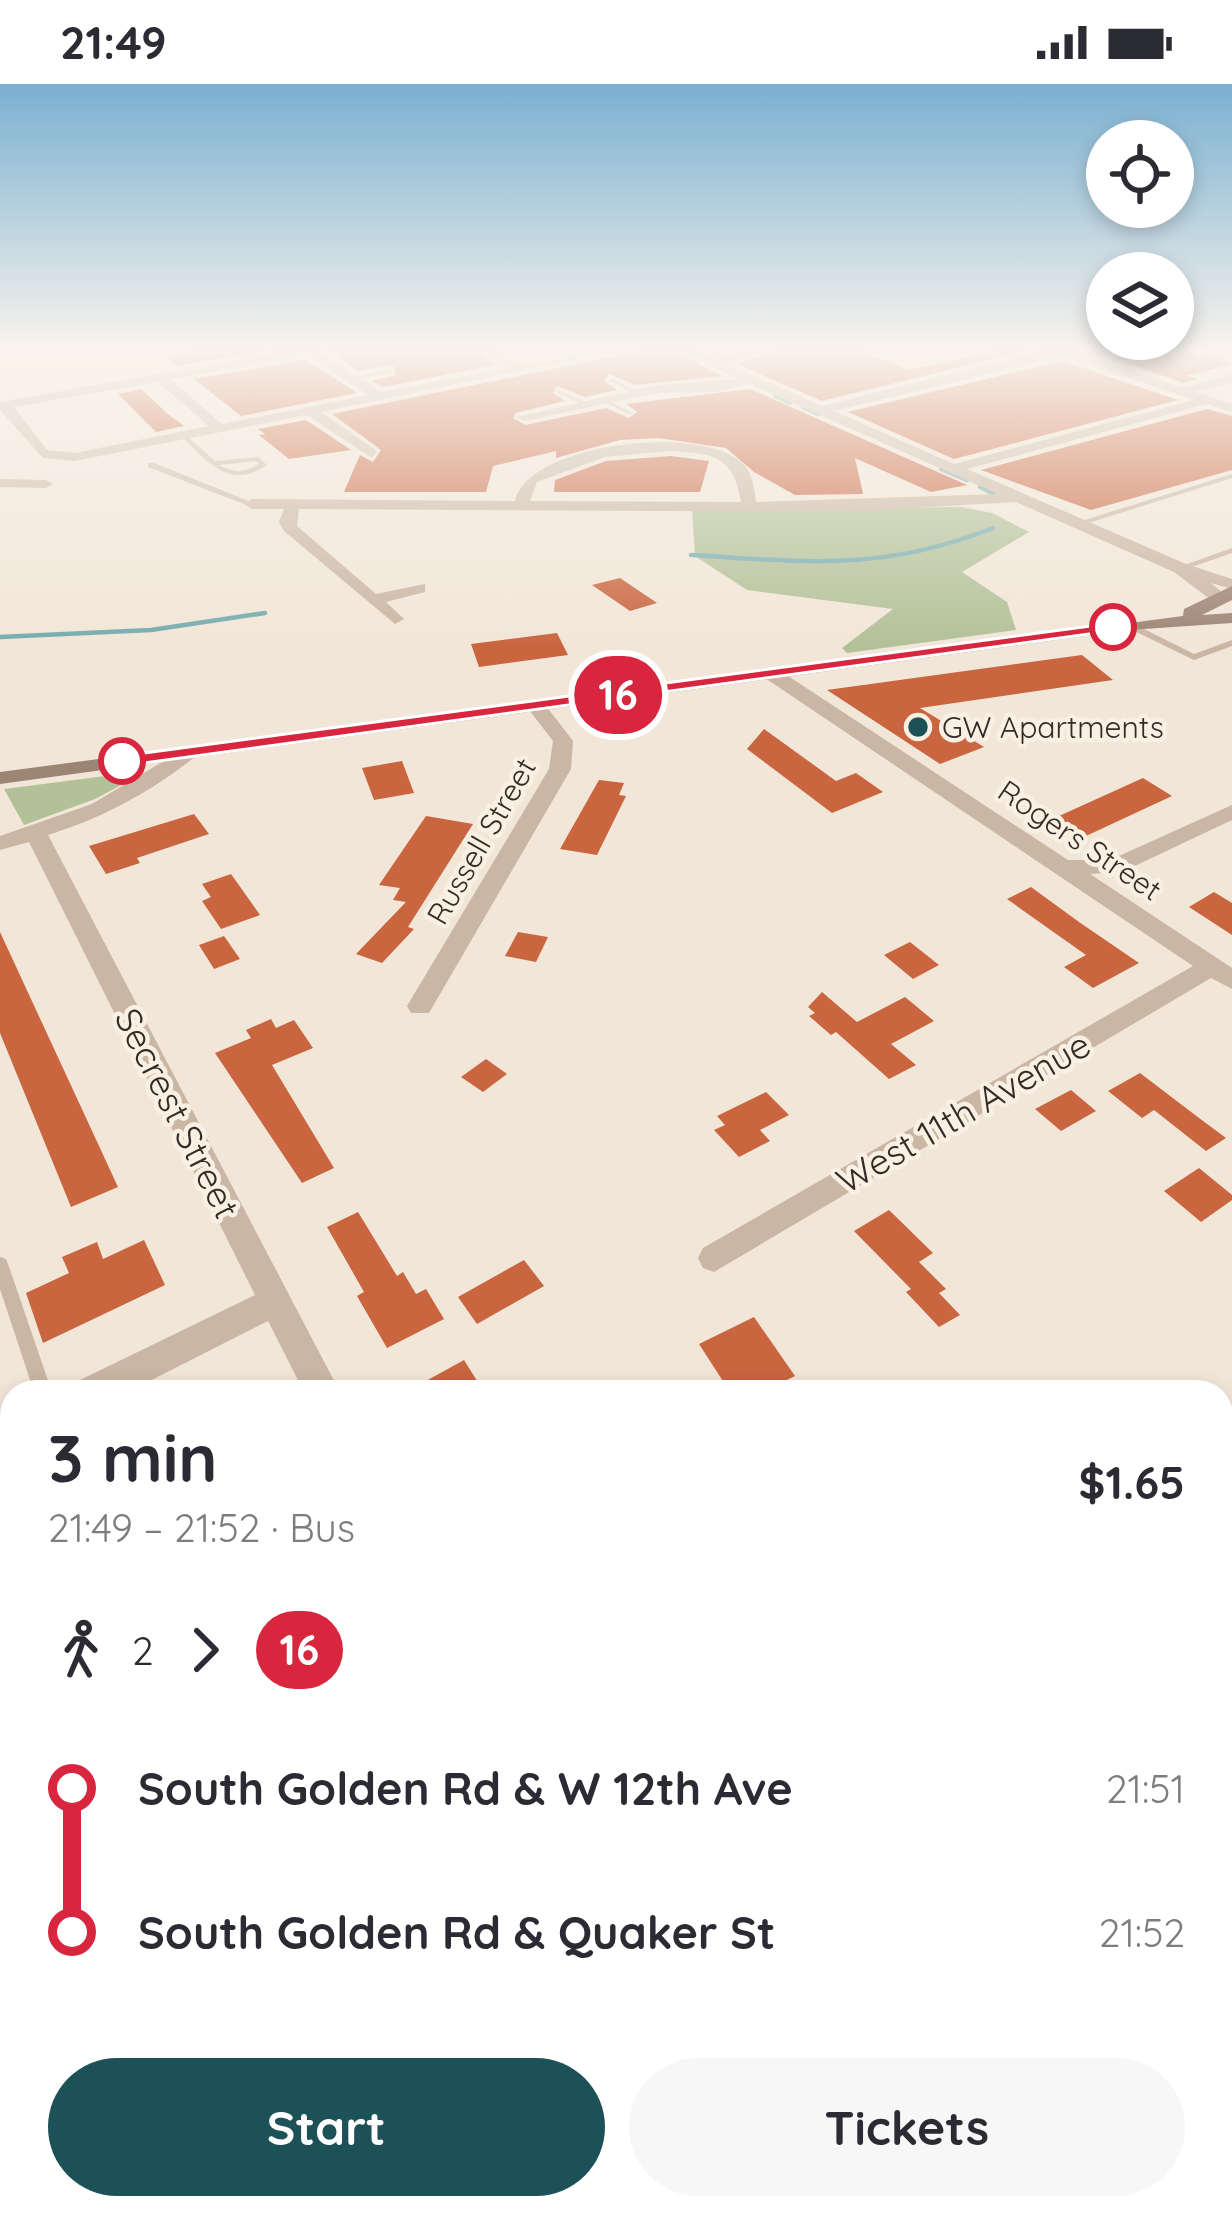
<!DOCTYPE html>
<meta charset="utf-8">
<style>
:root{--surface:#fff;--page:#f7f7f7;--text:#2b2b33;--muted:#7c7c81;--accent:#1b5157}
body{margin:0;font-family:Quicksand,sans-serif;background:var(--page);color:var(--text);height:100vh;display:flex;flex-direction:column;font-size:45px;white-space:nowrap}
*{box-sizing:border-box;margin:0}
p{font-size:39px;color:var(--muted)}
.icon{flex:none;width:66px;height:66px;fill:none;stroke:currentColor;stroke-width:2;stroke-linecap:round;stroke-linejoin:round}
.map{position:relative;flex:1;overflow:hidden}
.panel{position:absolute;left:0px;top:1296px;width:1233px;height:840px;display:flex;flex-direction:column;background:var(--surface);border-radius:36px 36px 0 0;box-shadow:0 6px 18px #0003}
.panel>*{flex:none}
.badge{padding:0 24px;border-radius:39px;font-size:42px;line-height:78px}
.buttons{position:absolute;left:1086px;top:36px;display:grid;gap:24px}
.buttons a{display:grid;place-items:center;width:108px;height:108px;border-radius:50%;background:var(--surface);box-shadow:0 6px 18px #0003;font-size:60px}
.map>.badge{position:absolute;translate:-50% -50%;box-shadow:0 0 0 6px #fff}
.legs{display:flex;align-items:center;gap:18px;height:132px;padding:0 48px;font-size:39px}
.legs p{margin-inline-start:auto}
.headline{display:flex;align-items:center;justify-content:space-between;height:204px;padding:0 48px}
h1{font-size:66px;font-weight:700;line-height:90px}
.primary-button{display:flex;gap:24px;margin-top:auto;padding:24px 48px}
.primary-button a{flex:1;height:138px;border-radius:72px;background:var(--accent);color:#fff;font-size:48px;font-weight:700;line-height:138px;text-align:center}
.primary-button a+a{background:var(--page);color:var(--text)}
ul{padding:0 48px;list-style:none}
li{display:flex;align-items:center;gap:42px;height:144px;font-size:45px}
li i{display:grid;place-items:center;width:18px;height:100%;margin:0 15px;background:currentColor}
li i::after{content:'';width:30px;height:30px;margin:-15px;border:9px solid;border-radius:50%;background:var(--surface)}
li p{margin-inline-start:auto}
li:first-child i{background:linear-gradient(#0000 50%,currentColor 0)}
li:last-child i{background:linear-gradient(currentColor 50%,#0000 0)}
.status{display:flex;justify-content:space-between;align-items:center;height:84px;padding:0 60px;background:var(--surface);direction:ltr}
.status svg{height:33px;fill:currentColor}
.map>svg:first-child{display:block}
.green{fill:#b2c198}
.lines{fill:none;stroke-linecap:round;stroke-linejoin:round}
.stream{stroke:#76abaf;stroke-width:4.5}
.building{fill:#c9653f}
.lane{fill:#cab6a4;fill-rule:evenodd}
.street{fill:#cab6a4;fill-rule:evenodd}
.secondary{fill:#9d8575;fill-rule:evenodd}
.line-1{fill:#d7263d;stroke:#fff;stroke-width:3}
.stop-1-dot{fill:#fff;stroke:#d7263d;stroke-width:6}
.poi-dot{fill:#1b5157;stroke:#f9f0e4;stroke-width:4.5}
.labels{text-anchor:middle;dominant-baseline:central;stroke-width:9;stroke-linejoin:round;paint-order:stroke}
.far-poi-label{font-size:30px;fill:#352b26;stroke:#f9f0e4;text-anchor:start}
.far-street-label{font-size:30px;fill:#352b26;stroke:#f9f0e4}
.street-label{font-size:36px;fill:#352b26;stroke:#f9f0e4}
</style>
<div class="status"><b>21:49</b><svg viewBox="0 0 49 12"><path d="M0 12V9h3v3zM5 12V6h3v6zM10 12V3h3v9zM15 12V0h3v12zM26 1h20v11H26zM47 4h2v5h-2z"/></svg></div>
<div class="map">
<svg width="1232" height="2136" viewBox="0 0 1232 2136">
<rect width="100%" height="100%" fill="#f2e6d8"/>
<g class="green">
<path d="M962,423L992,429L1029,448L962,488L1007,518L1016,546L847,569L842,564L893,525L747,506L695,472L692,426Z"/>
<path d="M137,688L138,692L95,715L24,741L4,705Z"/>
</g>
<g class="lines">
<g class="stream">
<path d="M277,269L299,265"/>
<path d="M775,312L790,319"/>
<path d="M804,324L818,330"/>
<path d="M941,385L967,396"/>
<path d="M980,403L994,410"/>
<path d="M691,471C808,478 881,488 993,444"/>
<path d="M0,553L151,546L265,529"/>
</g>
</g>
<g class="building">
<path d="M210,265H275L177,282L165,273Z"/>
<path d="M329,265H472L496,281L383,303L372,297L396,291L393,281L358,287Z"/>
<path d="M651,265H671L722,292L636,301L609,290L604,297L617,306L585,313L557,302L553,309L565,317L516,329L513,334L525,341L606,324L629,334L637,328L626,320L750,305L967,401L931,408L855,374L863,410L795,411L754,388L726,364L659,354L620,356L556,374V367L493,382L486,408H344L360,371L373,378L381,366L332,330Z"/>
<path d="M784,265H854L909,286L1003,265L1025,267L822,317L737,280Z"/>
<path d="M1088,265H1195L1232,280L1186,292L1197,295L1183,299Z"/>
<path d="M306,276L357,309L241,332L194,295Z"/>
<path d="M1062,277L1178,316L954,375L848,328Z"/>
<path d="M141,305L169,331L184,342L156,348L118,310Z"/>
<path d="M1207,325L1232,332V386L1091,426L981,386Z"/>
<path d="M306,336L351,366L289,375L259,351L265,350L258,345Z"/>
<path d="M671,372L709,377L700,408H554L555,396L606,377Z"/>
<path d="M620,494L657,519L630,527L592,501Z"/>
<path d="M557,549L568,571L479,583L471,560Z"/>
<path d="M1082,571L1113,596L920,624L984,663L940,680L827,606Z"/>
<path d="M764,645L836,697L856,689L883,708L832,729L747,665Z"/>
<path d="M402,677L414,709L374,716L362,684Z"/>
<path d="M1143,694L1172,712L1086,752L1079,747L1070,751L1048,737Z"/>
<path d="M599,696L624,699L619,711L626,712L597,771L560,765Z"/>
<path d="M194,730L209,750L137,774L140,779L106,790L89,762Z"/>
<path d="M426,732L473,740L408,843L414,845L382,879L356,870L406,818L393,816L400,804L379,801Z"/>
<path d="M231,790L260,831L221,845L202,817L211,813L202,800Z"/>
<path d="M1031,803L1079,838L1139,879L1093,904L1064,883L1086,871L1007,815Z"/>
<path d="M1214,808L1232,819V851L1189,823Z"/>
<path d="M0,848L118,1103L71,1123L0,949Z"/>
<path d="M518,848L548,853L536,878L505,872Z"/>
<path d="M224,852L240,875L214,885L199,861Z"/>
<path d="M910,858L939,881L913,895L884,871Z"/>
<path d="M822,908L857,938L905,913L934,937L891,960L916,981L889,995L836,948L831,951L809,932L815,929L808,923Z"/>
<path d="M271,935L276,944L294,936L313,964L272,981L334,1084L302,1099L215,969L251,954L246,946Z"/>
<path d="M486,975L507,990L483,1008L461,993Z"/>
<path d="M1140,989L1199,1034L1226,1054L1206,1067L1154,1026L1142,1034L1108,1007Z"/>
<path d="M1071,1006L1096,1027L1061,1047L1035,1025Z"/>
<path d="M766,1008L789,1031L760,1046L770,1057L739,1073L714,1046L725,1041L717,1032Z"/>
<path d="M1199,1084L1232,1111V1116L1201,1138L1164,1107Z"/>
<path d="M889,1126L933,1169L919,1178L946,1205L939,1209L960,1231L939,1243L906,1208L911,1205L854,1147Z"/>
<path d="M358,1128L397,1192L403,1188L416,1210L426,1205L444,1235L387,1264L357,1212L364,1208L327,1143Z"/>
<path d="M144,1156L165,1201L43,1259L26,1209L69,1189L62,1173L97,1158L103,1175Z"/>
<path d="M524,1176L544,1202L477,1240L458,1213Z"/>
<path d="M754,1233L795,1292L762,1308H730L699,1260Z"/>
<path d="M464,1276L484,1308H406Z"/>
</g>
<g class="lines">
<g class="lane">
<path d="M391,285L393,288L351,296L348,294Z"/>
<path d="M609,295H613L641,309L636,310L609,297Z"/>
<path d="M557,307H561L590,320L585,321L557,309Z"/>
<path d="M602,315H606L633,329L628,330L602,317Z"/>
<path d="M181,350H185L215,377L258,373L267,381C229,407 207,377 181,352ZM256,377L259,380C245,389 233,389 219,381Z"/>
<path d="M148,379H154L256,420L249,422L148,383Z"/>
<path d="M1232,390V394L1082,441L1075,439Z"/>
<path d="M1232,464V469L1183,486L1176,484Z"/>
<path d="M1126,539H1132L1194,570L1232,556V562L1194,576L1126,543Z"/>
<path d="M0,1173L6,1175L8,1180L52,1308H34L0,1205Z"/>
</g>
<g class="street">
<path d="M300,265H325L319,268L382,308L509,283L476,265H491L522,281L625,265L321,328L377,367L372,374L307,331L75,377L43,374L0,326V318ZM307,271L369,311L222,340L170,295ZM158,298L209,342L75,369L47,366L14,323Z"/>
<path d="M675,265H691L712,274L780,265L723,279L822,322L1050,265H1084L1076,269L1183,304L1232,290V298L1196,308L1232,320V328L1207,320L967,385L1186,480L1232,495V505L1211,499L1229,514L1214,518L1174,488L1016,418L841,428L299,425L297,442L376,510L425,500V508L386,518L404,535L395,540L284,447L279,438L284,425H252L244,420L252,415L515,417C528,358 708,338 745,382C753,391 754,406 756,418L998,410L750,300L714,308L657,309L524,337L517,333L657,301L739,295ZM1062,272L1194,316L954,380L834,327ZM671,367C713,370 734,371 741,418L530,417L537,398L605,373Z"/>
<path d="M0,395L46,396L53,400L46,404L0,403Z"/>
<path d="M765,586H779L1068,776H1110L1232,721V736L1122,788L1090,790L1232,884V905L1211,894L714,1188L703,1184L698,1174L703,1164L1193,882L765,594Z"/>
<path d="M536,616L543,618L573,657L571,685L429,929H411L407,922L549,685L553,657L526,622Z"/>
<path d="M189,662L199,668L196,672C151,708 103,734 48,751L340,1308H304L268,1237L128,1308H75L80,1296L255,1211L29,758L0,766V752L92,720Z"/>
<path d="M12,1332V1368L0,1372V1337Z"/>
<path d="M729,2124H784L789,2136H734Z"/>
</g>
<path class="secondary" d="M1232,502V516L1202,531L1232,529V539L1129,546L0,700V688L1183,532L1184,525Z"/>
</g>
<linearGradient id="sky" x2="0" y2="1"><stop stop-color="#7ab0d1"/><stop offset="0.47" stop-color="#f9f4ed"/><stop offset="1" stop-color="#f9f4ed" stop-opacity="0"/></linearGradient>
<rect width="1232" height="564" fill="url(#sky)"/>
<path class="line-1" d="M1113,539L1118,546L122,682L114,677L122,672Z"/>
<g class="stop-1-dot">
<circle cx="1113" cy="543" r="21"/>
<circle cx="122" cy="677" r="21"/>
</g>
<circle class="poi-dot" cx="918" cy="643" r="12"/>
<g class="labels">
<g class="far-poi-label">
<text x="942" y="643">GW Apartments</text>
</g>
<g class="far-street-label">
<text transform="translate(1080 756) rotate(34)">Rogers Street</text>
<text transform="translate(481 757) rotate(-60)">Russell Street</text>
</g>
<g class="street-label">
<text transform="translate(963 1028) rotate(-30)">West 11th Avenue</text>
<text transform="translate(178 1029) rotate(63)">Secrest Street</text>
</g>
</g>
</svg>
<div class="buttons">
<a><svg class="icon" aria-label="locate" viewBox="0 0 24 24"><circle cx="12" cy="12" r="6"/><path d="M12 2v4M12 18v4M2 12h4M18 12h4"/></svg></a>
<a><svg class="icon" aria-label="layers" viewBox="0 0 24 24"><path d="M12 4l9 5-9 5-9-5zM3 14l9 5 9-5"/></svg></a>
</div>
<b class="badge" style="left:618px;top:611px;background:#d7263d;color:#fff">16</b>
<section class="panel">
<div class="headline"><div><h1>3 min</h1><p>21:49 – 21:52 · Bus</p></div><b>$1.65</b></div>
<div class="legs"><svg class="icon" aria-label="walk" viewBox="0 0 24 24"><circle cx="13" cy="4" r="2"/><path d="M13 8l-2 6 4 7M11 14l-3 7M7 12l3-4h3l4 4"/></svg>2<svg class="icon" aria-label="forward" viewBox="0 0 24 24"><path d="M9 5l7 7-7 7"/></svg><b class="badge" style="background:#d7263d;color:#fff">16</b></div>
<ul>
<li><i style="color:#d7263d"></i><b>South Golden Rd &amp; W 12th Ave</b><p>21:51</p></li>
<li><i style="color:#d7263d"></i><b>South Golden Rd &amp; Quaker St</b><p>21:52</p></li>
</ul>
<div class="primary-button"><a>Start</a><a>Tickets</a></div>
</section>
</div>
